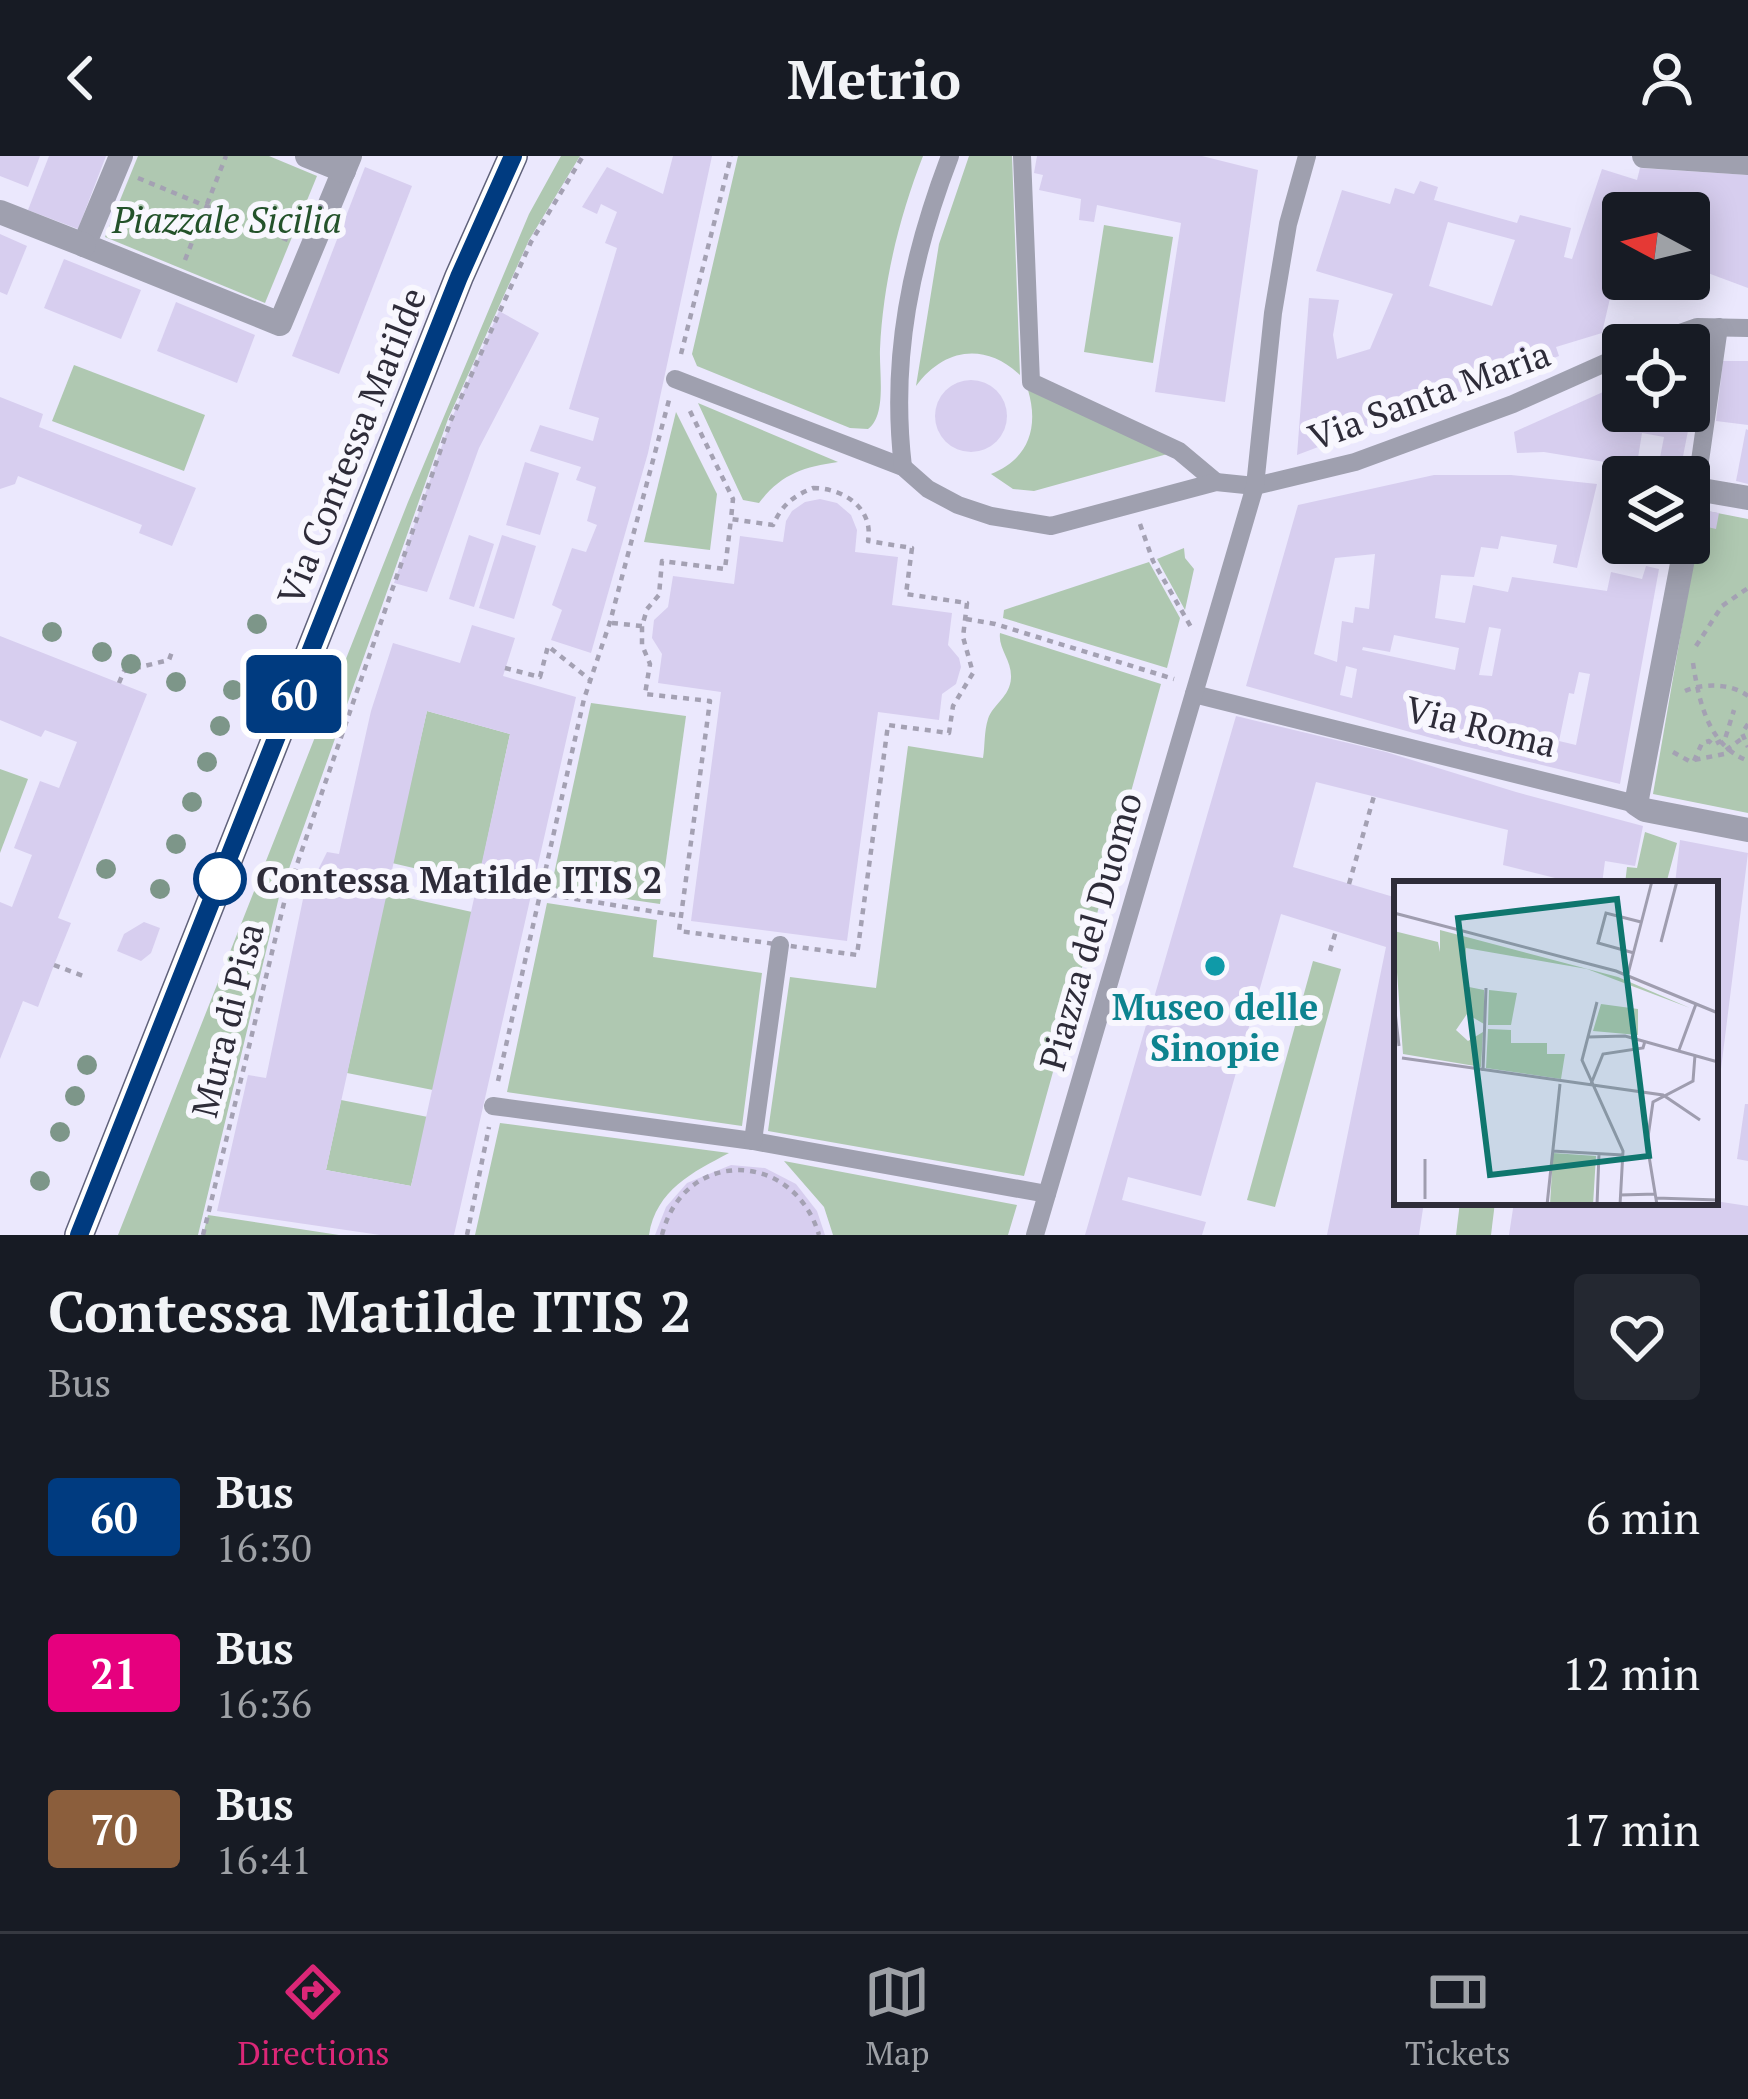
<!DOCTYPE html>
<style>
:root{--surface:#171b24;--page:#242831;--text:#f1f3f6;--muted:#9ea1a6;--line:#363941;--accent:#db2777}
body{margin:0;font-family:"PT Serif",serif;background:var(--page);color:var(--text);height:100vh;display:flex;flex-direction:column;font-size:45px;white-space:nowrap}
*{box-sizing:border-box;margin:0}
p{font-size:39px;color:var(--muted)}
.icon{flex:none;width:66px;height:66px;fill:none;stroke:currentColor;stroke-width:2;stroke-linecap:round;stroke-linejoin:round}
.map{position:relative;height:1079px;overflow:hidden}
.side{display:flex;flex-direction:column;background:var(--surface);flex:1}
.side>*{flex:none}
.badge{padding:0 24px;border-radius:9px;font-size:42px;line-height:78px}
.needle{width:78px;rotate:277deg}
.fabs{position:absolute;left:1602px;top:36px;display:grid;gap:24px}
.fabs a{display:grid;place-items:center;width:108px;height:108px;border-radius:12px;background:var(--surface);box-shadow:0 6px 30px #0003;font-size:60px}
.map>.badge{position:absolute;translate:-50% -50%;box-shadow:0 0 0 6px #fff}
.round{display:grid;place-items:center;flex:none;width:126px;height:126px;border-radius:12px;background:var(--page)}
.headline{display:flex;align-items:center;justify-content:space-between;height:204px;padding:0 48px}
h1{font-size:57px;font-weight:700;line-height:90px}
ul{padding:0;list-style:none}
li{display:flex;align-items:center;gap:36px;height:156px;padding:0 48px}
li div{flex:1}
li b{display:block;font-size:45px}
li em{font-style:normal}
li .badge{min-width:132px;font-weight:700;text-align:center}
header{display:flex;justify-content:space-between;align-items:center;height:156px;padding:0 48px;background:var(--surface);font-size:54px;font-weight:700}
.tab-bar{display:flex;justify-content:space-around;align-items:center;height:168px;border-top:3px solid var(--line);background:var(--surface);font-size:33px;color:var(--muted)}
.tab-bar a{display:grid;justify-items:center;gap:6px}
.tab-bar .active{color:var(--accent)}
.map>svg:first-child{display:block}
.green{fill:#afc8b1}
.building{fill:#d7ceef;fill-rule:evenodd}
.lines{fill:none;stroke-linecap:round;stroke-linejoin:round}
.path{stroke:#a4a1b3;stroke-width:4.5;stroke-dasharray:6 6;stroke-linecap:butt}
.pedestrian{stroke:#9fa0af;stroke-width:18}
.minor{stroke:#9fa0af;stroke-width:24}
.primary{stroke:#60627b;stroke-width:30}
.tree{fill:#7d9689}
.line-casing{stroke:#fff;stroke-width:27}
.line{stroke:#003b80;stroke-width:18}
.stop-dot{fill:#fff;stroke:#003b80;stroke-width:6}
.culture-dot{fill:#0f9aa8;stroke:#f8f7fe;stroke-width:4.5}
.labels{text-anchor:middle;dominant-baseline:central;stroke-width:12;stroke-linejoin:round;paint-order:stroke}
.park-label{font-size:36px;font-style:italic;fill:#23522a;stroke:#f8f7fe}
.street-label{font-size:36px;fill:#2e2c39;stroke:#f8f7fe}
.stop-label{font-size:36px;font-weight:bold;fill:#2e2c39;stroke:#f8f7fe;text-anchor:start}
.culture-label{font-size:36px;font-weight:bold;fill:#0d838f;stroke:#f8f7fe}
.inset-road{fill:none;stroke:#9f9daf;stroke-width:3}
.view{fill:#0f766e;fill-opacity:0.15;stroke:#0f766e;stroke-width:6}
.inset-edge{fill:none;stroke:#2e2c39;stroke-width:6}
</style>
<header><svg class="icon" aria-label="back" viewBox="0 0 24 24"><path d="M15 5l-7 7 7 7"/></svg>Metrio<svg class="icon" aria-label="person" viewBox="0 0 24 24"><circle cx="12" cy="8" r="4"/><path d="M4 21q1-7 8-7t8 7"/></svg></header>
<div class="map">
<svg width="1748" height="1079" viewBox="0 0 1748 1079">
<rect width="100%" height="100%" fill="#ebe8fd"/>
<g class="green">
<path d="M138,0H269L317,20L265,147L105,81Z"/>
<path d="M561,0H580L529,84L448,263L279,741L198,1079H118L408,346L529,58Z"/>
<path d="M738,0H923C899,62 883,127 880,193C879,216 887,259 868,273L850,272L697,210L692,198Z"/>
<path d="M969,0H1012L1020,219C985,186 944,192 916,230L939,88Z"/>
<path d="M1104,69L1173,81L1153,207L1084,196Z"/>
<path d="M74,209L205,259L184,315L52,265Z"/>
<path d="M1028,234L1171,297L1034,335L1013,333L991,318C1029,303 1039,271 1028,234Z"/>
<path d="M698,247L838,306C803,311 781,318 759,347L743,344Z"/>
<path d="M676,256L717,338L710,394L644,386Z"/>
<path d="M1702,354L1748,363V657L1653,638Z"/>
<path d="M1184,392L1185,402L1194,413L1185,454L1157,403Z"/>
<path d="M1149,406L1180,462L1167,512L1003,462L1004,454Z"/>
<path d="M1000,477L1161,528L1024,1020L768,975L790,821L876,832L908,590L983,602C985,590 984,575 988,563C993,548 1010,541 1011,522C1012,504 998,493 1000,477Z"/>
<path d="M591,547L686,560L660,748L551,732Z"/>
<path d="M427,555L510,578L478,727L392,707Z"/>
<path d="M0,613L28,623L0,697Z"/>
<path d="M1645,676L1677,687L1666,728H1625L1627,711L1637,712Z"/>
<path d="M386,737L472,756L433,934L347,917Z"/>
<path d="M547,747L657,764L653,801L762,817L742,970L507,936Z"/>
<path d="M1313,805L1341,813L1275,1051L1247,1044Z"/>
<path d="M341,944L428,961L411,1030L326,1014Z"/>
<path d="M500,967L729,997C693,1016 656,1034 649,1079H475Z"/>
<path d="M784,1005L1017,1049L1008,1079H833L824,1051Z"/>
<path d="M1460,1046H1495L1491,1079H1456Z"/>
<path d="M208,1059L339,1079H203Z"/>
</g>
<g class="building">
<path d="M0,0H40L28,31L0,20Z"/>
<path d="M49,0H106L78,73L28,54Z"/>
<path d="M673,0H712L648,297L591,497L551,484L562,454L552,449L572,392L586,396L597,369L587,365L596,331L576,324L581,311L530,295L540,269L593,285L599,262L569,253L617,92L605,87L617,56L601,48L597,58L582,51L607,11L663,38Z"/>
<path d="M1037,0H1202L1258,14L1225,246L1155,236L1181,67L1097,49L1094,66L1079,64L1081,43L1039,34L1043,19L1034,17Z"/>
<path d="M365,11L412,30L339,218L292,200Z"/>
<path d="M1640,12L1748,19V132L1689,110V57H1623V86L1602,177L1556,191L1559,200L1297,299L1309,142L1339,144L1333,179L1337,203L1370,193L1393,138L1316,115L1342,34L1390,48L1395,32L1414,38L1420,25L1438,31L1434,44L1517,67L1520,59L1571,72L1564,101L1572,103L1602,13L1637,24ZM1448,66L1515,84L1492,150L1429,130Z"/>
<path d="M0,78L27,90L7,139L0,136Z"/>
<path d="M64,103L141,134L121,183L44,152Z"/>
<path d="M176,146L255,179L237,227L157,195Z"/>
<path d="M499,155L539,177L479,292L427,436L394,427L451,264Z"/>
<path d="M1689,203H1702L1679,321H1623V336L1606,333L1611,307L1544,296L1517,297L1514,276L1623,227V255H1689ZM1642,277L1664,281L1658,312L1637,308Z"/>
<path d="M1723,205H1748V269L1716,265Z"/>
<circle cx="971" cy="260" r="36"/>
<path d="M0,241L43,258L39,271L196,332L172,390L139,377L142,369L18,320L15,328L0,333Z"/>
<path d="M1746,273L1748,274V328L1736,325Z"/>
<path d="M525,306L559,317L540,379L506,369Z"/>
<path d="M1434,319H1511L1597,328L1577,412L1553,407L1557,389L1501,380L1498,393L1481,391L1474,421L1441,419L1435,462L1465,467L1473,429L1508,436L1512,421L1607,435L1611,416L1642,423L1646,410L1659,413L1620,628L1435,583L1246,530L1298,349ZM1375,398L1369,453L1355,451L1353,467L1342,465L1337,506L1314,498L1335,402ZM1489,471L1501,473L1492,520L1479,519ZM1394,479L1459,492L1455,514L1362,494L1363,491L1390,496ZM1346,510L1357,513L1352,542L1340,539ZM1579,516L1590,518L1576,589L1559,585L1569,537L1574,538Z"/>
<path d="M820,343L837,347L851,359L857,374L855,396L898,401L892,449L952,457L948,489L959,502L961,511L956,528L942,538L939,564L878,556L847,785L691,765L721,536L658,527L662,498L652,482L654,464L668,451L673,420L734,428L740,380L783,386L786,365L792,355L805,346Z"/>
<path d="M1702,354L1719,357L1716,373L1699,369Z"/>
<path d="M469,379L494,388L474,451L449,443Z"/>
<path d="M502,379L536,390L514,463L479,452Z"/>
<path d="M472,469L515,482L503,520L576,541L454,1079H380L217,1055L248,919L266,922L309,714L317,716L327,696L339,698L371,555L393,487L460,507ZM427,555L510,578L411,1030L326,1014Z"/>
<path d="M0,480L147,538L58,762L71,767L54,809L38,851L23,845L0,903V746L12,751L32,699L14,692L40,625L59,632L77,586L45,574L41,581L0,564Z"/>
<path d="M1236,560L1386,596L1516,636L1643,670L1635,710L1605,705L1602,728H1563V724L1503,709L1508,674L1316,626L1293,711L1397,742V1046H1424L1419,1079H1327L1386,791L1281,758L1201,1040L1128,1021L1122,1044L1206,1066L1202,1079H1085Z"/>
<path d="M1680,684L1748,697L1718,937L1715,728H1675Z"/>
<path d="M144,766L160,772L151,797L141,805L117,795L124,778Z"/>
<path d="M1745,948H1748V1005L1737,1003Z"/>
<path d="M731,1009L765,1012L796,1028L817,1055L825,1079H655L666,1051L687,1027Z"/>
<path d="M1715,1045L1748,1050V1079H1509L1514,1046Z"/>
</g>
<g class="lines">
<g class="path">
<path d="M138,22L288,84"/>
<path d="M185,104L226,0"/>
<path d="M681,198L731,0"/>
<path d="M690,255L733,343L731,363"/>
<path d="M813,332C843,332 874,352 868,385L912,392L906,438L967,447L963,481L973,517L953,550L949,577L888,569L857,799L679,775L710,545L645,538L650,508L642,489V470L647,453L659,439L662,405L725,413L731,363L773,369C782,349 793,340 813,332Z"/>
<path d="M1140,368L1153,405L1191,471"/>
<path d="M966,463L995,468L1174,523"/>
<path d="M612,467L642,470"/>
<path d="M1696,490L1722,450L1748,432"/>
<path d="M1693,507C1699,546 1708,589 1748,605"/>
<path d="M505,512L540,521L548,490L589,523"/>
<path d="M119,527L124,515L169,504L173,493"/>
<path d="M1685,535C1703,527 1731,527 1748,540"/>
<path d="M1748,568L1742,577L1748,591"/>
<path d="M1726,594L1744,581"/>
<path d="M1673,596L1689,605L1729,597"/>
<path d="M1694,605L1702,587L1709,585L1713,589L1725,583L1734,554"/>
<path d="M1349,728L1374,640"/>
<path d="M539,737L681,760"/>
<path d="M1330,795L1336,775"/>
<path d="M54,809L86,821"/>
<path d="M498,925L584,543L610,466L669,244"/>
<path d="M203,1079L285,743L451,264L531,86L583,0"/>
<path d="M467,1079L489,971"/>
<path d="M662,1079C684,991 794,994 819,1079"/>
</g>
<g class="pedestrian">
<path d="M1022,0L1031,226L1179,295L1216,326"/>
<path d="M1646,189L1697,171L1748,172"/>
<path d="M675,223L903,311L928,333L958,349L991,360L1051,370L1216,326L1255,330L1355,306L1513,248L1623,199"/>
<path d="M903,311C890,202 911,102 950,0"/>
<path d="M1696,333L1719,171"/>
<path d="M1194,538L1636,648"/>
<path d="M493,950L753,985L1047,1038"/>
<path d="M753,985L780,789"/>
<path d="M1035,1079L1255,330L1273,157L1288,68L1307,0"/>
</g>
<g class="minor">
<path d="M121,0L84,89L280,168L350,0"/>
<path d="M307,0L344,15"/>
<path d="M1644,0L1748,7"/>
<path d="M0,56L84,89"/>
<path d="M1689,370L1696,333L1748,342"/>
<path d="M1686,387L1636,648L1645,654L1748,674"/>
</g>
<path class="primary" d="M79,1079L459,121L513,0"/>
</g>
<g class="tree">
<circle cx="257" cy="468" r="10"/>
<circle cx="52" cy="476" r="10"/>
<circle cx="102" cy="496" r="10"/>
<circle cx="131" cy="508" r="10"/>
<circle cx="176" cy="526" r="10"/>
<circle cx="233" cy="534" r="10"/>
<circle cx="220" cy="570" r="10"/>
<circle cx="207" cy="606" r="10"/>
<circle cx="192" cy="646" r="10"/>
<circle cx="176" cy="688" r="10"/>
<circle cx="106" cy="713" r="10"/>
<circle cx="160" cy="733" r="10"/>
<circle cx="87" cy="909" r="10"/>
<circle cx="75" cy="940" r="10"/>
<circle cx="60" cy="976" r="10"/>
<circle cx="40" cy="1025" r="10"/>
</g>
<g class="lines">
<g class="line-casing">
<path id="line" d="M79,1079L459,121L513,0"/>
</g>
<use href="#line" class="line"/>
</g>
<circle class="stop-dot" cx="220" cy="723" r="24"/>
<circle class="culture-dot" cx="1215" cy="810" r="12"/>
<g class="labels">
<g class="park-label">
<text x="227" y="63">Piazzale Sicilia</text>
</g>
<g class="street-label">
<text transform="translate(1429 239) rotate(-20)">Via Santa Maria</text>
<text transform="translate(351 290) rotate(-68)">Via Contessa Matilde</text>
<text transform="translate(1481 570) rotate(14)">Via Roma</text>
<text transform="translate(1090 775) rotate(-74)">Piazza del Duomo</text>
<text transform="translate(227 864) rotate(-76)">Mura di Pisa</text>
</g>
<g class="stop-label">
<text x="256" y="723">Contessa Matilde ITIS 2</text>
</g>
<g class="culture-label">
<text x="1215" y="850">Museo delle<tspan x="1215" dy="41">Sinopie</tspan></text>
</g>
</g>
<g transform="translate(1394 725)">
<rect width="324" height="324" fill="#ebe8fd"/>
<path d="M46,49L224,96L296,127L193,88L72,67L70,105L90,109V143L73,133L62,149L74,160L89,151L87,186L9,173L0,50L44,61L46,71ZM95,109L123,112L117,144H94ZM207,123L244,128V154L199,150ZM94,148L117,149V162H153V173H171L167,198L92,187ZM159,272L202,275L199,324H156Z" fill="#afc8b1"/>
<path class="inset-road" d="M0,32L222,90L324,132M267,61L283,0M240,72L204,62L212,32L247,41M234,93L258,0M203,121L188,179L229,270L226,324M0,122L5,165M194,156L231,155L324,181M285,169L302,123M8,177L269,214L306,239M89,190L92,107M197,203L209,173L249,167L251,160M158,270L229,274M31,278V318M226,314L262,313M262,317L324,319M153,324L166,203M203,324L205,273M263,324L253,263L259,221L299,200L301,174"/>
<path class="view" d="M223,18L255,275L96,294L64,37Z"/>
<rect width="324" height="324" class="inset-edge"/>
</g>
</svg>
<div class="fabs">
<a><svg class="needle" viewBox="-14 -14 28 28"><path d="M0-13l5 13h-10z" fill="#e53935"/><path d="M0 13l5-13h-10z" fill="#9ea1a6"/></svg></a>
<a><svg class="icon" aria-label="locate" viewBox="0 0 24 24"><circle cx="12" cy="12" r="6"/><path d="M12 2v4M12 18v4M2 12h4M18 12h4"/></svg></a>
<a><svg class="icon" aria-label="layers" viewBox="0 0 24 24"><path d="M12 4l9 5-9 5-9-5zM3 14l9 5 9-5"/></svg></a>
</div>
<b class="badge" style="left:294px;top:538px;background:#003b80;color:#fff">60</b>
</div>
<section class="side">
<div class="headline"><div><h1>Contessa Matilde ITIS 2</h1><p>Bus</p></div><a class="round"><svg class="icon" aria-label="heart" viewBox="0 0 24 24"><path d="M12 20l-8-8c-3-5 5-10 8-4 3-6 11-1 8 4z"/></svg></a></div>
<ul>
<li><span class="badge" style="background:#003b80;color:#fff">60</span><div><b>Bus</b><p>16:30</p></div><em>6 min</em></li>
<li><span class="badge" style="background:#e6007e;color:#fff">21</span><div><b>Bus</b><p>16:36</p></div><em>12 min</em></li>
<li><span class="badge" style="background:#8b5e3c;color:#fff">70</span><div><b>Bus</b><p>16:41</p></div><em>17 min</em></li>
</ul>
</section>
<nav class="tab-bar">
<a class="active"><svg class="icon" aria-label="directions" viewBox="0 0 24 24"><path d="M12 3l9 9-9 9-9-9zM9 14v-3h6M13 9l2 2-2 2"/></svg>Directions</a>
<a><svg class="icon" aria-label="map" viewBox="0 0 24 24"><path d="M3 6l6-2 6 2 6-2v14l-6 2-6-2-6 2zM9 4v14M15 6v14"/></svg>Map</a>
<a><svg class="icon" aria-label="tickets" viewBox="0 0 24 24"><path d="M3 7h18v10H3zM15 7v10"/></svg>Tickets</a>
</nav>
